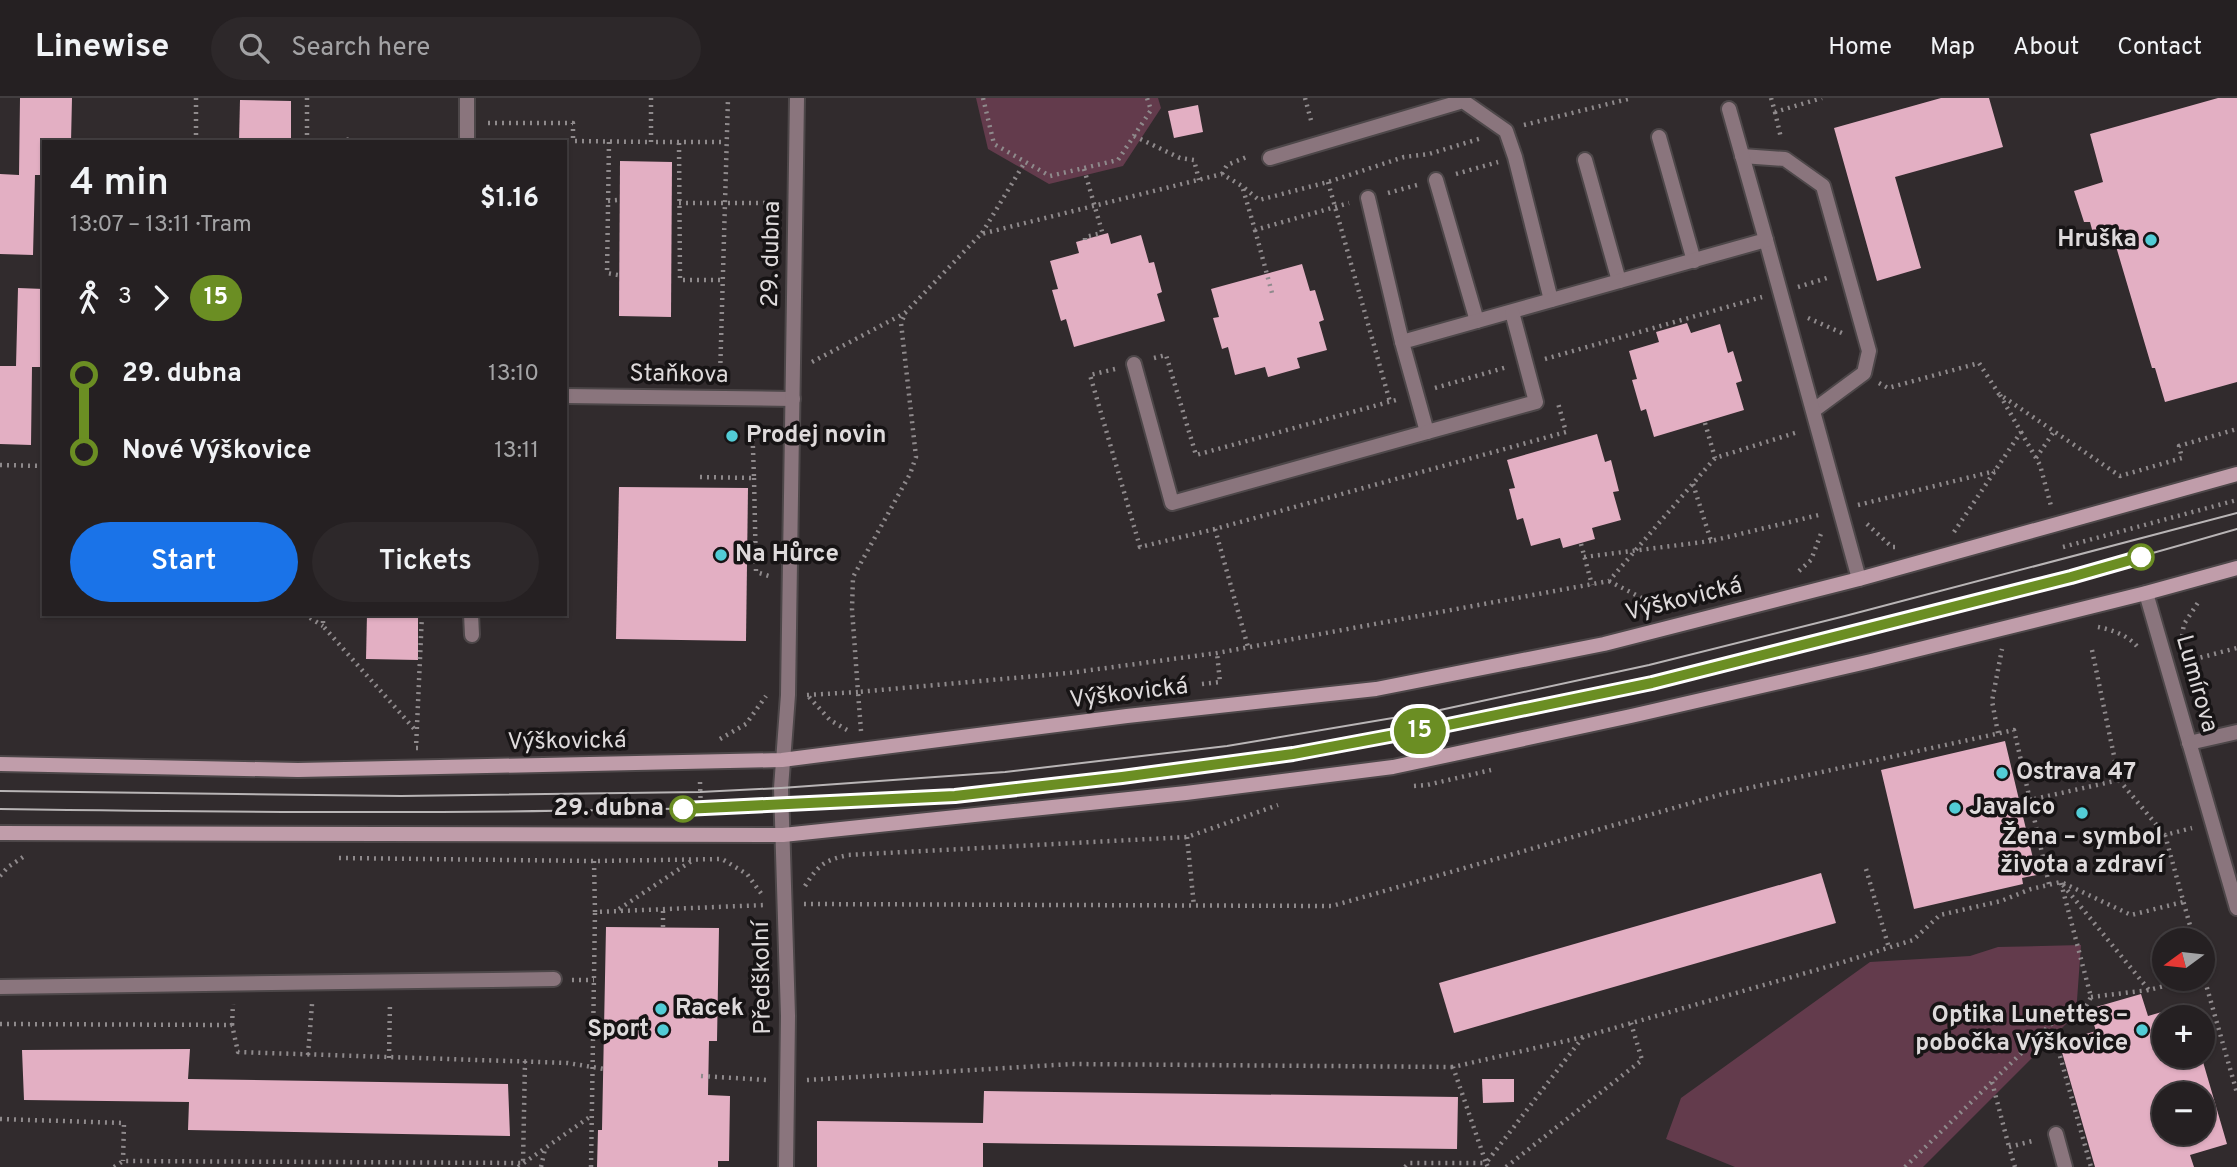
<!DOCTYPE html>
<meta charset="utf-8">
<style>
:root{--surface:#252022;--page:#2d282a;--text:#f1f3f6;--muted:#a3a3a5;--line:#423e40;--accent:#1a73e8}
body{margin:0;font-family:Overpass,sans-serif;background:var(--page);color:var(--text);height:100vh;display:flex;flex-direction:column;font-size:26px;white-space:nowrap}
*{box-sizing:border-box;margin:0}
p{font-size:23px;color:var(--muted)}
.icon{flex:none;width:38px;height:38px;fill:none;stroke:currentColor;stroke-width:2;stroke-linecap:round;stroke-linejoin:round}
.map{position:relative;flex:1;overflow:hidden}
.drawer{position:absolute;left:42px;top:42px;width:525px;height:476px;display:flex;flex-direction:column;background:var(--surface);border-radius:0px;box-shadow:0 2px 5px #0004,0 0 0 2px var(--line)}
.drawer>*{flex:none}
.badge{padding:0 14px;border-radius:23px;font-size:24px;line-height:46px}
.needle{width:46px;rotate:255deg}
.controls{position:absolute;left:2152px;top:830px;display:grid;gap:14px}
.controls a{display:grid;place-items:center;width:63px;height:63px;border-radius:50%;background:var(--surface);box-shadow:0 2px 5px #0004,0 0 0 2px var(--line);font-size:35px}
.map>.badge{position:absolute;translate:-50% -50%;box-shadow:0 0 0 4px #fff}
.legs{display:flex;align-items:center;gap:10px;height:77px;padding:0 28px;font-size:23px}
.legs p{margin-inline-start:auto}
.summary{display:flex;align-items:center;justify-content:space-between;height:119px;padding:0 28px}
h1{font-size:38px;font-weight:600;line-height:52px}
.button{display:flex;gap:14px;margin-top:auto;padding:14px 28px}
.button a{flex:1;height:80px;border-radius:42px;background:var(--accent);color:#fff;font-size:28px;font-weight:600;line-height:80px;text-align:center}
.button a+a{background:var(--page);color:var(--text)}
ul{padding:0 28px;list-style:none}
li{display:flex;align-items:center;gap:24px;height:77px;font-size:26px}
li i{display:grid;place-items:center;width:10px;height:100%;margin:0 9px;background:currentColor}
li i::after{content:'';width:18px;height:18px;margin:-9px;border:5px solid;border-radius:50%;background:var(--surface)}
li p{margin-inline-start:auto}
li:first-child i{background:linear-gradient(#0000 50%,currentColor 0)}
li:last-child i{background:linear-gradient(currentColor 50%,#0000 0)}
header{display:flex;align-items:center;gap:42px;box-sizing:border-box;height:98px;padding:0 35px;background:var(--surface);border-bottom:2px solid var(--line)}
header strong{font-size:33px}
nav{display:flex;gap:38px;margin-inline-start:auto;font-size:24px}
.search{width:490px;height:63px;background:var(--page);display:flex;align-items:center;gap:18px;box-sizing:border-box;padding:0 24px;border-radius:38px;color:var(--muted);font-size:26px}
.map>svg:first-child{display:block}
.green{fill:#633b4c}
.building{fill:#e3afc3;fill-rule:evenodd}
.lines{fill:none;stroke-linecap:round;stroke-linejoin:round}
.lane-casing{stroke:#4d4749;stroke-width:18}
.street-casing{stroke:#4d4749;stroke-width:18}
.secondary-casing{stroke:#4d4749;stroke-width:18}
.path{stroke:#8f8a8c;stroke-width:4.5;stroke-dasharray:2 5;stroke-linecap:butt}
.lane{stroke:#8a757d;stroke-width:14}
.street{stroke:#8a757d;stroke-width:14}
.secondary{stroke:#c09daa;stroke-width:14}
.tram{stroke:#b9b5b6;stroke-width:2}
.line-1-casing{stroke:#fff;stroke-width:16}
.line-1{stroke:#6b8e23;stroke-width:10}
.poi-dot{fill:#52ccd6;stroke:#171415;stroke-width:2.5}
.stop-1-dot{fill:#fff;stroke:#6b8e23;stroke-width:3.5}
.labels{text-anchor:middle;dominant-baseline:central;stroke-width:7;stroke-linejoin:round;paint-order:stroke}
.poi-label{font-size:24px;font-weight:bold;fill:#dedadb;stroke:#171415;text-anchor:start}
.street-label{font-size:24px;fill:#dedadb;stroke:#171415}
.stop-label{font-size:24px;font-weight:bold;fill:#dedadb;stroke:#171415;text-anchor:end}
</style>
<header>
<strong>Linewise</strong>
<div class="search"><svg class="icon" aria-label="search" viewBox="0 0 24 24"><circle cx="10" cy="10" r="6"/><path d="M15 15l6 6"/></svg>Search here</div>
<nav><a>Home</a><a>Map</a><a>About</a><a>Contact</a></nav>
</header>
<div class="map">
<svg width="2237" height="1069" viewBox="0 0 2237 1069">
<rect width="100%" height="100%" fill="#312b2d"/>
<g class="green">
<path d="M976,0H1158L1161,10L1123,68L1049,86L988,51Z"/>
<path d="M2081,847L2076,916L1923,1069H1735L1666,1041L1681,1000L1870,864L1970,858L1998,849Z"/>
</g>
<g class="building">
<path d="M20,0H72L71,44H44V77H35L33,157L0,156V76L19,77Z"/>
<path d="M1941,0H1989L2003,49L1895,79L1921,170L1877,183L1834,30Z"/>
<path d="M2218,0H2237V284L2165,304L2155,270H2152L2115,145L2097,150L2090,124H2084L2074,93L2103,84L2090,36Z"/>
<path d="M240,2L291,3V44H239Z"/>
<path d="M1198,7L1203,34L1174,40L1168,13Z"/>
<path d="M620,63L672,64L671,219L619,218Z"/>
<path d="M1108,135L1111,146L1141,137L1149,165L1154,164L1162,194L1157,196L1165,223L1074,249L1066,221L1061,223L1052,192L1058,191L1050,163L1079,155L1076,144Z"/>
<path d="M1302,166L1310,193L1315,192L1324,222L1319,224L1327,252L1297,260L1300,270L1268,279L1265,269L1235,277L1228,249L1222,251L1213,220L1219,219L1211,191Z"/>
<path d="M18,190L44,191V269H32L31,347L0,346V268H16Z"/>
<path d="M1687,225L1691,235L1720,226L1728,255L1733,253L1742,283L1736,285L1744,312L1654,339L1646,311L1641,313L1632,282L1637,281L1629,253L1659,244L1656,234Z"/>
<path d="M1597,336L1605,364L1611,362L1619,393L1613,394L1621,422L1592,430L1595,441L1563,450L1560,440L1531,448L1523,420L1517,422L1509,391L1515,390L1507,362Z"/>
<path d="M619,389L748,390L746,543L616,541Z"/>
<path d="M367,516H418V562L366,561Z"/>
<path d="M2005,643L2037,777L2022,780L2023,786L1914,811L1881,672Z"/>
<path d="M1821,775L1836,825L1454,935L1439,885Z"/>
<path d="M606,829L719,830L717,943H709L708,997L730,998L729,1063H718V1069H597L598,1032H602Z"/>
<path d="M2141,896L2148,918L2186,907L2190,919H2165V957H2201L2227,1046L2190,1057L2194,1069H2095L2059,944L2096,933L2089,911ZM2165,996H2203V1034H2165Z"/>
<path d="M190,951L188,981L508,986L510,1038L188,1032L189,1004L24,1002L22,952Z"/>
<path d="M1482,981H1514V1004L1483,1005Z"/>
<path d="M984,993L1458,999L1457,1051L983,1045V1069H817V1023L983,1025Z"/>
</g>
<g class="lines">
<g class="lane-casing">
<g id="lane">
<path d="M1659,39L1694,163"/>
<path d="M1742,58L1785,61L1823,88L1869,253L1864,275L1814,312"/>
<path d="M1270,60L1463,3L1506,33L1515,59L1551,202"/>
<path d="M1585,62L1619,183"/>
<path d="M1436,82L1477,223"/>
<path d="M1368,100L1402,244"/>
<path d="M1766,142L1859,481"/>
<path d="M1134,266L1172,405L1427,334L1402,244L1766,142L1729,11"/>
<path d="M1427,334L1536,304L1512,214"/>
</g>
</g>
<g class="street-casing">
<g id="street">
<path d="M467,0V44"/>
<path d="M565,298L793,301"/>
<path d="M2146,495L2237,810"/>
<path d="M471,516L472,537"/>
<path d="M2189,645L2237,634"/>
<path d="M0,889L554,881"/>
<path d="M2056,1036L2065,1069"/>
<path d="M786,1069L788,918L781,690L788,597L797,0"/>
</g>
</g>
<g class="secondary-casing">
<g id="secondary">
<path d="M0,666L298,672L782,662L1127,618L1376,591L1604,546L1859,481L2237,376"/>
<path d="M0,735L783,737L1186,695L1393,669L1631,618L1871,563L2146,495L2237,470"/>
</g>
</g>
<g class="path">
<path d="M651,0V44H726"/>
<path d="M983,0L994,46L1050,78L1118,62L1151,12L1147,0"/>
<path d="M1305,0L1312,26"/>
<path d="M1771,0L1775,14L1822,0"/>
<path d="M1775,14L1781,40"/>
<path d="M488,25H573V43L651,44"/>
<path d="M1524,27L1632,0"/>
<path d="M1134,38L1180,60L1194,62L1199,82"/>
<path d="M196,44V0"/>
<path d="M307,44V0"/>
<path d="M333,44L352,41"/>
<path d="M609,44L607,175L618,177"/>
<path d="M679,45L680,182H722"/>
<path d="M1084,71L1103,137"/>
<path d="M1222,76L1227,67L1249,58"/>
<path d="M1456,76L1498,64"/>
<path d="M1328,84L1390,304"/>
<path d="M1243,91L1255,132L1349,105"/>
<path d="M1388,95L1417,87"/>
<path d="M608,103L618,102"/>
<path d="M679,105H776"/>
<path d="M1255,132L1272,195"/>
<path d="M982,135L1025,64"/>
<path d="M1085,142V139L1102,135"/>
<path d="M1798,189L1830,179"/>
<path d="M1808,220L1842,235"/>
<path d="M1154,260L1166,257L1196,357L1396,302"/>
<path d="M1545,261L1762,199"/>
<path d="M812,264L905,215L981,136L1222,76L1242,88L1259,102L1328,84L1404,59L1429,56L1482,40"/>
<path d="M1115,271L1090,277L1140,449L1215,431L1566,334L1558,305"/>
<path d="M720,279L728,0"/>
<path d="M1879,285L1888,290L1979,265L1999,296L2120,378L2182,360L2179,348L2237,331"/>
<path d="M1435,290L1507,269"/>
<path d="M1705,325L1715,360"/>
<path d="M2021,334L2040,367L2051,408"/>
<path d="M2036,360L2055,332"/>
<path d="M0,367L44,368"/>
<path d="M700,379L754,380L752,322"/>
<path d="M754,380L756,474L769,478"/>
<path d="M1693,386L1711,443L1823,416"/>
<path d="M1858,407L1995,373"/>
<path d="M1867,426L1892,449H1895"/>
<path d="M1215,431L1248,549"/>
<path d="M1954,434L2021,334L2000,297"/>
<path d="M1581,446L1592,487"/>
<path d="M2063,449L2237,402"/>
<path d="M1584,459L1711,443"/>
<path d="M1799,473L1811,462L1822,433"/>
<path d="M1609,483L1661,510"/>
<path d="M304,516L323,528"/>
<path d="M323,516V528L417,634"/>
<path d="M2098,529C2113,532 2130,538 2139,551"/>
<path d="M2182,538L2184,526L2199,503"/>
<path d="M2092,552L2119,682L2165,737L2192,730"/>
<path d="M2187,563L2237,550"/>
<path d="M1202,586L1220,584L1217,555"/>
<path d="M807,597L858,594L852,511L853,479L910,376L916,359L901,225L905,216"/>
<path d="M809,599L830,622L847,632"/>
<path d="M861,633L858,594L1069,575L1217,555L1609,483L1715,360L1798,334"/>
<path d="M1998,635L1992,603L2002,551"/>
<path d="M720,641L746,626L766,598"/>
<path d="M418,650H416L422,516"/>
<path d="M700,684L701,717"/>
<path d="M1414,688L1427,687L1491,672"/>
<path d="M2030,702L2049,786"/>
<path d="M2165,737L2194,842"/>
<path d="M1187,739L1194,808"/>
<path d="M339,760L594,763L722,761L747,776L763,798"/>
<path d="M594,763L595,814L765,807"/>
<path d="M1866,771L1889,850"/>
<path d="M0,778L8,769L26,757"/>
<path d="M2061,785L2091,899L2082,916L2051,926L2091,1069"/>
<path d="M2063,787L2149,892L2195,880"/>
<path d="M805,788C818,767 825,762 848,757L1187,739L1278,707"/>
<path d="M804,806L1332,808L1726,695L2014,632L2030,702L2119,682"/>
<path d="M619,811L693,762"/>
<path d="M663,829V811"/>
<path d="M2203,876L2237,995"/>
<path d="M572,882H594"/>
<path d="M2091,899L2149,892"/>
<path d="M0,926L232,927L238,954L568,965L604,971"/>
<path d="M232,927L233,906"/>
<path d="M1583,939L1486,1065L1453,969L1583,939L1837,866L1913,842L1940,817L2001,803L2031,791L2061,784L2131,817L2183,804"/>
<path d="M308,957L312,906"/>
<path d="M389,960L390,904"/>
<path d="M701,978L767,982"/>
<path d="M807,982L1072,966L1453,969"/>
<path d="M1992,984L2009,1049"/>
<path d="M0,1021L124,1025L123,1063"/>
<path d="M114,1069L123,1063L523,1065L525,963"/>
<path d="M518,1069L591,1018"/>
<path d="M541,1069L545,1051"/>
<path d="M591,1069L595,814"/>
<path d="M1405,1069L1409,1065H1486L1488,1069"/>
<path d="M1506,1069L1642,962L1631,925"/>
<path d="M1905,1069L2051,926"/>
<path d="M2015,1069L2009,1049L2036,1042"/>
</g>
<use href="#lane" class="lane"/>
<use href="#street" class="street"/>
<use href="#secondary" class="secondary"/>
<g class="tram">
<path d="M0,693L401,698L700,694L781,690L1005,674L1227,648L1440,612L1649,567L1845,518L2237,415"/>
<path d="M0,711C201,714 402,716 604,712C721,710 840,708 957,698C1392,659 1818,552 2237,431"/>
</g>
</g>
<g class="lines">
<g class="line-1-casing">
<path id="line-1" d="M683,711L955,698L1122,679L1293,656L1443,628L1652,585L2071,479L2141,459"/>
</g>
<use href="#line-1" class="line-1"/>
</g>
<g class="poi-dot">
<circle cx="2151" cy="142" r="7"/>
<circle cx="732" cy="338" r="7"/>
<circle cx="721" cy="457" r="7"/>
<circle cx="2002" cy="675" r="7"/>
<circle cx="1955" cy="710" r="7"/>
<circle cx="2082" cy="715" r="7"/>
<circle cx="661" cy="911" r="7"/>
<circle cx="663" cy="932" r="7"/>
<circle cx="2142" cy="932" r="7"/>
</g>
<g class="stop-1-dot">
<circle cx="2141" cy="459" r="12"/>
<circle cx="683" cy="711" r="12"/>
</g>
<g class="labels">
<g class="poi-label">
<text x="2137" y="142" text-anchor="end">Hruška</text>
<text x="746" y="338">Prodej novin</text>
<text x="735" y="457">Na Hůrce</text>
<text x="2016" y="675">Ostrava 47</text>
<text x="1969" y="710">Javalco</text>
<text x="2082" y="740" text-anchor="middle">Žena – symbol<tspan x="2082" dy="28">života a zdraví</tspan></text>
<text x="675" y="911">Racek</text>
<text x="2128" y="918" text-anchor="end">Optika Lunettes –<tspan x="2128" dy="28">pobočka Výškovice</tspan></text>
<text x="649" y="932" text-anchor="end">Sport</text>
</g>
<g class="street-label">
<text transform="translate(772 156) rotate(-89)">29. dubna</text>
<text transform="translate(679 277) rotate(1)">Staňkova</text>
<text transform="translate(1684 502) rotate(-14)">Výškovická</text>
<text transform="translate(2196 586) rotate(74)">Lumírova</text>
<text transform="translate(1129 596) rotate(-7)">Výškovická</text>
<text transform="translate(567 644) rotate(-1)">Výškovická</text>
<text transform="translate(763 880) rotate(-91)">Předškolní</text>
</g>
<g class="stop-label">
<text x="664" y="711">29. dubna</text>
</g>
</g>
</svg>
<div class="controls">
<a><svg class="needle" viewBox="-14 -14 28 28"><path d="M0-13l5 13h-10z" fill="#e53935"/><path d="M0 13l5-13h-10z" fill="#a3a3a5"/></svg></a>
<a>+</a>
<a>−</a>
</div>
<b class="badge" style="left:1420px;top:633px;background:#6b8e23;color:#fff">15</b>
<section class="drawer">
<div class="summary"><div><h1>4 min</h1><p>13:07 – 13:11 · Tram</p></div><b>$1.16</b></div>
<div class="legs"><svg class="icon" aria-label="walk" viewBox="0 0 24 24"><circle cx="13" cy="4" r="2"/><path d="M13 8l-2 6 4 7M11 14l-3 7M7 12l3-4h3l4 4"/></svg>3<svg class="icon" aria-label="forward" viewBox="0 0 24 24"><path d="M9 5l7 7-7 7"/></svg><b class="badge" style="background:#6b8e23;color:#fff">15</b></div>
<ul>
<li><i style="color:#6b8e23"></i><b>29. dubna</b><p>13:10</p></li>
<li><i style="color:#6b8e23"></i><b>Nové Výškovice</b><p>13:11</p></li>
</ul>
<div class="button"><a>Start</a><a>Tickets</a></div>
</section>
</div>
